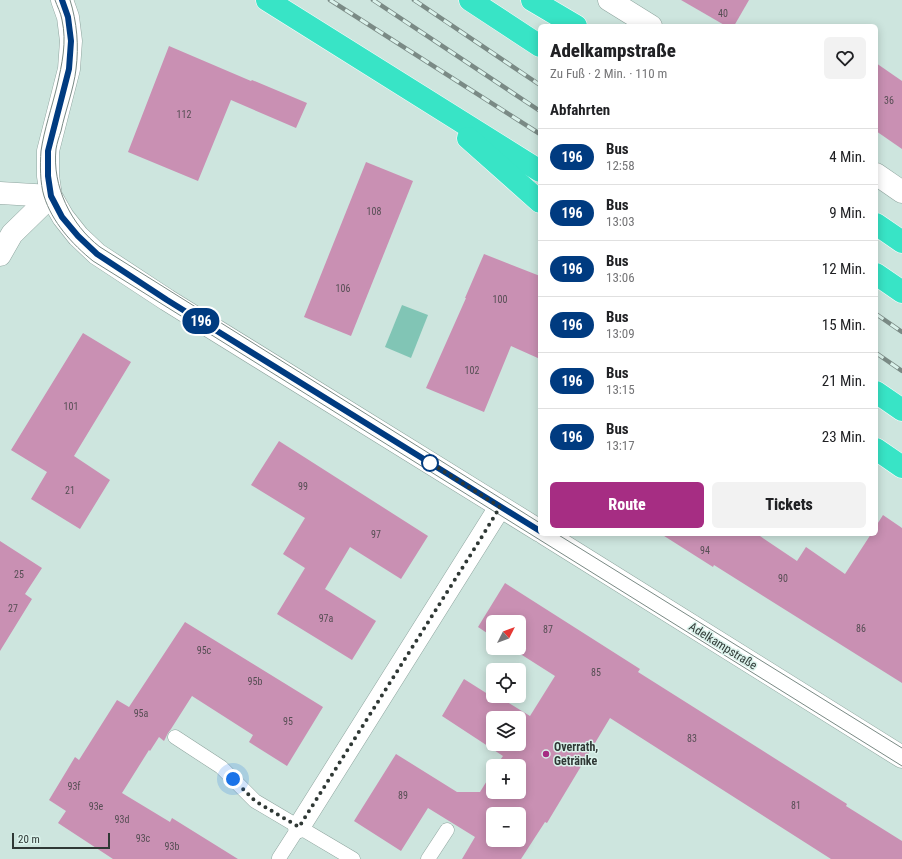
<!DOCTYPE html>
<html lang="de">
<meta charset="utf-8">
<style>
:root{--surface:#fff;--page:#f2f2f2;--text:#202124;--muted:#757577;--line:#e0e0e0;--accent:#a62d83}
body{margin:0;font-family:"Roboto Condensed",sans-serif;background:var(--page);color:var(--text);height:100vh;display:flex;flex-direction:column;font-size:15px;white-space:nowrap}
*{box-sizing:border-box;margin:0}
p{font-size:13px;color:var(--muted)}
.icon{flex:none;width:22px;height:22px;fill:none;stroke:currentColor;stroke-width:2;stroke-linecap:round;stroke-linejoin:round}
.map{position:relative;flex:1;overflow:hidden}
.details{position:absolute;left:538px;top:24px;width:340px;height:512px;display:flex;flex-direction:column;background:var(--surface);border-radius:6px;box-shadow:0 2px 10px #0003}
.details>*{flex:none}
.badge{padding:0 8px;border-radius:13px;font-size:14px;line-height:26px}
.needle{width:26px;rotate:48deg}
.fabs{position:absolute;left:486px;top:615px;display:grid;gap:8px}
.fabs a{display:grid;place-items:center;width:40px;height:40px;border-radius:6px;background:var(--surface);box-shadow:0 2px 10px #0003;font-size:20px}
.scale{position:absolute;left:12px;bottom:10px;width:98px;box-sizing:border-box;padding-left:4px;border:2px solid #2f3835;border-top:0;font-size:11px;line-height:14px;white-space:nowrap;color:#2f3835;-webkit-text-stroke:3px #daf2eb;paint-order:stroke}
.you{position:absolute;width:20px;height:20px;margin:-10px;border:3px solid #fff;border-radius:50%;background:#1a73e8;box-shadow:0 0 0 6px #1a73e833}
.map>.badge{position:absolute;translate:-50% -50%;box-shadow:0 0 0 2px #fff}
h2{padding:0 12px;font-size:15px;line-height:36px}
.round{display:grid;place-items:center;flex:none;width:42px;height:42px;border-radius:6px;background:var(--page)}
.overview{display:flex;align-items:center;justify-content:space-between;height:68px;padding:0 12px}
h1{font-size:19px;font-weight:800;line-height:30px}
.action{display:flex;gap:8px;margin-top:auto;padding:8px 12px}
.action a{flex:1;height:46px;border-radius:6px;background:var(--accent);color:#fff;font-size:16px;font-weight:800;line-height:46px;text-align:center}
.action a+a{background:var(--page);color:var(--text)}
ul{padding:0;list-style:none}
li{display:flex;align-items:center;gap:12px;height:56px;padding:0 12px;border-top:1px solid var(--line)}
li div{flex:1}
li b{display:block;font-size:15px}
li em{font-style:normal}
li .badge{min-width:44px;font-weight:700;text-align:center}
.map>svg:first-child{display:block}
.green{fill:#81c5b5}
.building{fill:#c990b3;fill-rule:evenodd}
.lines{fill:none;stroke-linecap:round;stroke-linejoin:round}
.lane-casing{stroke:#8fa59f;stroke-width:15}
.street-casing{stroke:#8fa59f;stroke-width:23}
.highway-casing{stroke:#fff;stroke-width:23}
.lane{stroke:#fff;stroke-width:14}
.street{stroke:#fff;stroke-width:22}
.highway{stroke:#38e4c6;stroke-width:22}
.tram{stroke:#7a8a85;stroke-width:1}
.rail-casing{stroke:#7a8a85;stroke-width:4.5}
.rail{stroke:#daf2eb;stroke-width:3;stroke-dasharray:9;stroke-linecap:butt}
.line-casing{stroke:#fff;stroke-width:9}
.line{stroke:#003b80;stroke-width:6}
.walk{stroke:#2f3835;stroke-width:4;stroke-dasharray:0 7.2}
.stop-dot{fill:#fff;stroke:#003b80;stroke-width:2}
.poi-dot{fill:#a62d83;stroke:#daf2eb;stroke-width:1.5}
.labels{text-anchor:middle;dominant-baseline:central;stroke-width:3;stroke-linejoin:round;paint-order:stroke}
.number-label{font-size:10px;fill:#564e54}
.street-label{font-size:12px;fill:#2f3835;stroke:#daf2eb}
.poi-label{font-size:12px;font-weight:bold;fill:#2f3835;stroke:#daf2eb;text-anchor:start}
</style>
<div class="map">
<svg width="902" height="859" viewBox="0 0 902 859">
<rect width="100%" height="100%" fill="#cde5de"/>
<path class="green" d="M402,305L428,315L411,358L385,347Z"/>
<g class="building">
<path d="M681,0H749L734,26H726Z"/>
<path d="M169,46L251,81L252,80L307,103L296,128L231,100L198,181L128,152Z"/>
<path d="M876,63L902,81V149L876,131Z"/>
<path d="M366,162L413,181L351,336L304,317Z"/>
<path d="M484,254L540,276V359L511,346L484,412L426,388L466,298H465Z"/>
<path d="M83,333L131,362L74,456L110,480L80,529L31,499L47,472L11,450Z"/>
<path d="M279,441L428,536L401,579L350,547L325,589L376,621L352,660L277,614L305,568L283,554L305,518L251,485Z"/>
<path d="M883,515L902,528V683L714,565L713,567L661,534H757L797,561L806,547L845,574L871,534H876V526Z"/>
<path d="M0,541L42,568L25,594L32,599L0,651Z"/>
<path d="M505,583L640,669L638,672L847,804L846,806L902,841V859H831L610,718L547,823L545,822L521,859H462L475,837L428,808L401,851L354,821L396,754L457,792H480L493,771V792H519V766H496L503,756L442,716L464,679L502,703L504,700L530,716L555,676L511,648H519V622H493V637L478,627ZM493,718H519V744H493ZM493,814H519V840H493Z"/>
<path d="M185,622L323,707L287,766L249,742L253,735L192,696L171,729L168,733L164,741L159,737L150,751L149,750L122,793L170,822L172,818L238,859H113L58,823L66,811L49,800L75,757L79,760L117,700L129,707Z"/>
</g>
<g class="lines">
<g class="lane-casing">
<g id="lane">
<path d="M175,737L221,767L255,801L353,859"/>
<path d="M279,858L299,827"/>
<path d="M428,859L447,830"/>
</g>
</g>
<g class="street-casing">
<g id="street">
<path d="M62,0L68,17L71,41L69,69L48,151V176L51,196L63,217L78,236L97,254L167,300L540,531"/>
<path d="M609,0L651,26"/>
<path d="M876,174L902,192"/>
<path d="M0,193L51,196"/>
<path d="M0,255L12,234L51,196"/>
<path d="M545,534L902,757"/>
<path d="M299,827L500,507"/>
</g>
</g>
<g class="highway-casing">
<g id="highway">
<path d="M267,0L540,171"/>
<path d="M470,0L540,46"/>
<path d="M532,0L576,26"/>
<path d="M468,138L540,202"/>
<path d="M876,224L902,242"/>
<path d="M876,274L902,292"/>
<path d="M876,392L902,410"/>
<path d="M876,449L902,467"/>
</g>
</g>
<use href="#lane" class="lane"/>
<use href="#street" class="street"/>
<use href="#highway" class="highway"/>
<g class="tram">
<path d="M55,0C57,6 61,13 62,20C67,42 62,64 57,86C52,107 44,130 41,151C40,165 40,183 44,196C52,222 72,244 93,261L902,766"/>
<path d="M70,0C77,22 79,46 76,69C74,88 65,112 61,131C59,137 57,143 56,149C52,186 71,225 100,247L540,523"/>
<path d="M557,534L902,748"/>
</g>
<g class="rail-casing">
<g id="rail">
<path d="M330,0L540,134"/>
<path d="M373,0L540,111"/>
<path d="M414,0L540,85"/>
<path d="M876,314L902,332"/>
<path d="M876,353L902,371"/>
</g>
</g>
<use href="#rail" class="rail"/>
</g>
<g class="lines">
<g class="line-casing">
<path id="line" d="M62,0L68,17L71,41L69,69L48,151V176L51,196L62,217L78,236L97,254L167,300L540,531"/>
</g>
<use href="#line" class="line"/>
<path class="walk" d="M233,779L255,801L299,827L478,543L500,507L426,460L430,463"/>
</g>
<circle class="stop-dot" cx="430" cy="463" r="8"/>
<circle class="poi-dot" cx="546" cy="754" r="4"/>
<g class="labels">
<g class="number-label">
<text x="723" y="13">40</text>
<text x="889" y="100">36</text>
<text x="184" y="114">112</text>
<text x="374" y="211">108</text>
<text x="343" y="288">106</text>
<text x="500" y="299">100</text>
<text x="472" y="370">102</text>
<text x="71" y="406">101</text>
<text x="303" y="486">99</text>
<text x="70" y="490">21</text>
<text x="376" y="534">97</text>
<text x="705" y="550">94</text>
<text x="19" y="574">25</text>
<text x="783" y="578">90</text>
<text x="13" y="608">27</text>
<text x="326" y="618">97a</text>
<text x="861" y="628">86</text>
<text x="548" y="629">87</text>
<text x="204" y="650">95c</text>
<text x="596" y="672">85</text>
<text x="255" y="681">95b</text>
<text x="141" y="713">95a</text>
<text x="288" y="721">95</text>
<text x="692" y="738">83</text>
<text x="74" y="786">93f</text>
<text x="403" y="795">89</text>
<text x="796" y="805">81</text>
<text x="96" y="806">93e</text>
<text x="122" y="819">93d</text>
<text x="143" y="838">93c</text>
<text x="172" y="846">93b</text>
</g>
<g class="street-label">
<text transform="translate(723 646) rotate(32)">Adelkampstraße</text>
</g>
<g class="poi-label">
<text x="554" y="747">Overrath,<tspan x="554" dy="14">Getränke</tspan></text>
</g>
</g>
</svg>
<div class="fabs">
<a><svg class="needle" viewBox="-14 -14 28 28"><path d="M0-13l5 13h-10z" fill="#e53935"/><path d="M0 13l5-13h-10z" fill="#757577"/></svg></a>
<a><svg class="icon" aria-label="locate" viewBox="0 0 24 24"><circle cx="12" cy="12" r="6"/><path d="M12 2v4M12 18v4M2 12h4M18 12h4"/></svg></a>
<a><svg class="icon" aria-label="layers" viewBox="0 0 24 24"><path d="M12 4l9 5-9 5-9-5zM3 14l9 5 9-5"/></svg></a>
<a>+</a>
<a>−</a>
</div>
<div class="scale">20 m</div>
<div class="you" style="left:233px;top:779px"></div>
<b class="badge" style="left:201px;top:321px;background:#003b80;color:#fff">196</b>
<section class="details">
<div class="overview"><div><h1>Adelkampstraße</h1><p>Zu Fuß · 2 Min. · 110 m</p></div><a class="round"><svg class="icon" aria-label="heart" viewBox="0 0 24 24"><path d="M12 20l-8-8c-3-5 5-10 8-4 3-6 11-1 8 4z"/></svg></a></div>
<h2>Abfahrten</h2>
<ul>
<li><span class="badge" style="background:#003b80;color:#fff">196</span><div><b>Bus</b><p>12:58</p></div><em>4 Min.</em></li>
<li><span class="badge" style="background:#003b80;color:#fff">196</span><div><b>Bus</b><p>13:03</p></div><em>9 Min.</em></li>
<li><span class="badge" style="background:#003b80;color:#fff">196</span><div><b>Bus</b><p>13:06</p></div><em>12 Min.</em></li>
<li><span class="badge" style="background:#003b80;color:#fff">196</span><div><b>Bus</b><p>13:09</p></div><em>15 Min.</em></li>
<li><span class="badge" style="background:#003b80;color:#fff">196</span><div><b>Bus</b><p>13:15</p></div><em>21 Min.</em></li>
<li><span class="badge" style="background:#003b80;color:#fff">196</span><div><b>Bus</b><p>13:17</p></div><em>23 Min.</em></li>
</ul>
<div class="action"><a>Route</a><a>Tickets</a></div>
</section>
</div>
